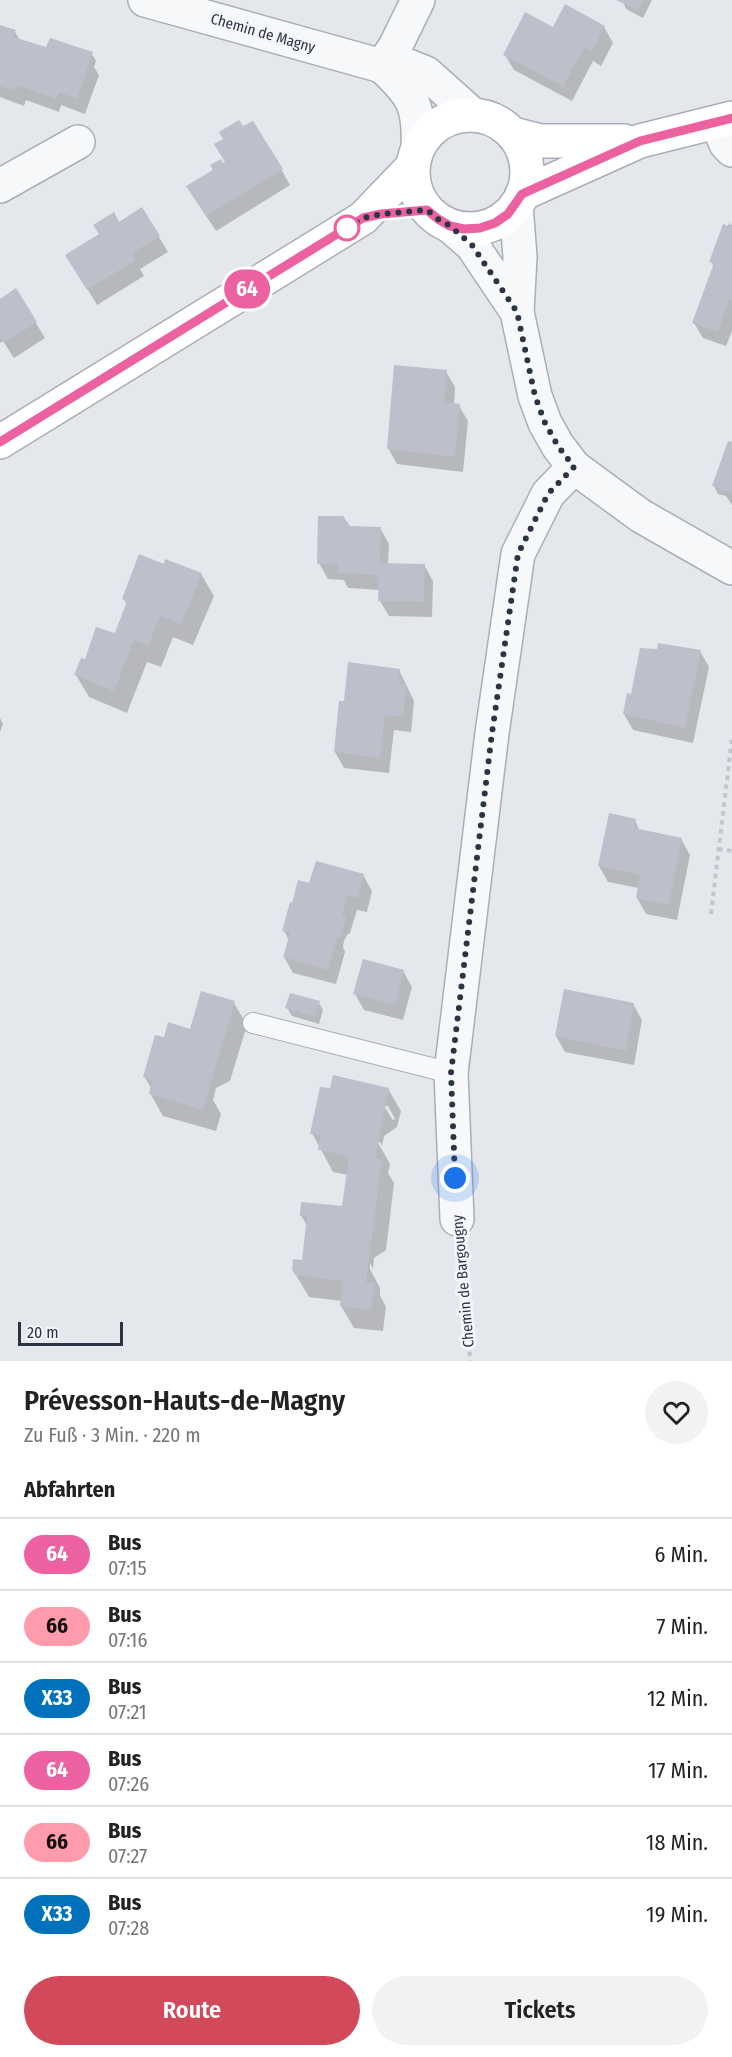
<!DOCTYPE html>
<html lang="de">
<meta charset="utf-8">
<style>
:root{--surface:#fff;--page:#f2f2f2;--text:#222;--muted:#767676;--line:#e0e0e0;--accent:#d1495b}
body{margin:0;font-family:"Fira Sans Condensed",sans-serif;background:var(--page);color:var(--text);height:100vh;display:flex;flex-direction:column;font-size:22px;white-space:nowrap}
*{box-sizing:border-box;margin:0}
p{font-size:20px;color:var(--muted)}
.icon{flex:none;width:33px;height:33px;fill:none;stroke:currentColor;stroke-width:2;stroke-linecap:round;stroke-linejoin:round}
.map{position:relative;height:1361px;overflow:hidden}
.panel{display:flex;flex-direction:column;background:var(--surface);flex:1}
.panel>*{flex:none}
.badge{padding:0 12px;border-radius:20px;font-size:21px;line-height:39px}
.scale{position:absolute;left:18px;bottom:15px;width:105px;box-sizing:border-box;padding-left:6px;border:3px solid #2b3445;border-top:0;font-size:16px;line-height:21px;white-space:nowrap;color:#2b3445;-webkit-text-stroke:4px #f4f6f9;paint-order:stroke}
.you{position:absolute;width:30px;height:30px;margin:-15px;border:4px solid #fff;border-radius:50%;background:#1a73e8;box-shadow:0 0 0 9px #1a73e833}
.map>.badge{position:absolute;translate:-50% -50%;box-shadow:0 0 0 3px #fff}
h2{padding:0 24px;font-size:22px;line-height:54px}
.round{display:grid;place-items:center;flex:none;width:63px;height:63px;border-radius:32px;background:var(--page)}
.head{display:flex;align-items:center;justify-content:space-between;height:102px;padding:0 24px}
h1{font-size:28px;font-weight:600;line-height:45px}
.button{display:flex;gap:12px;margin-top:auto;padding:12px 24px}
.button a{flex:1;height:69px;border-radius:36px;background:var(--accent);color:#fff;font-size:24px;font-weight:600;line-height:69px;text-align:center}
.button a+a{background:var(--page);color:var(--text)}
ul{padding:0;list-style:none}
li{display:flex;align-items:center;gap:18px;height:72px;padding:0 24px;border-top:2px solid var(--line)}
li div{flex:1}
li b{display:block;font-size:22px}
li em{font-style:normal}
li .badge{min-width:66px;font-weight:700;text-align:center}
.map>svg:first-child{display:block}
.shadow{fill:#0003;fill-rule:evenodd}
.building{fill:#bbc0ca}
.lines{fill:none;stroke-linecap:round;stroke-linejoin:round}
.lane-casing{stroke:#a9aeb7;stroke-width:22}
.street-casing{stroke:#a9aeb7;stroke-width:36}
.secondary-casing{stroke:#a9aeb7;stroke-width:36}
.path{stroke:#c2c5cb;stroke-width:4;stroke-dasharray:4.5 4.5;stroke-linecap:butt}
.lane{stroke:#f7f8fa;stroke-width:20}
.street{stroke:#f7f8fa;stroke-width:33}
.secondary{stroke:#fff;stroke-width:33}
.line-casing{stroke:#fff;stroke-width:14}
.line{stroke:#ec619f;stroke-width:9}
.walk{stroke:#2b3445;stroke-width:6;stroke-dasharray:0 10.8}
.stop-dot{fill:#fff;stroke:#ec619f;stroke-width:3}
.labels{text-anchor:middle;dominant-baseline:central;stroke-width:6;stroke-linejoin:round;paint-order:stroke}
.street-label{font-size:15px;fill:#2b3445;stroke:#f4f6f9}
</style>
<div class="map">
<svg width="732" height="1361" viewBox="0 0 732 1361">
<rect width="100%" height="100%" fill="#e4e7ec"/>
<g class="shadow">
<path d="M622,0H652L643,18L626,9Z"/>
<path d="M0,27L15,32L20,40L47,49L92,54L96,61L94,67L99,75L85,114L61,105L59,112L26,100L24,106L0,97Z"/>
<path d="M604,27L613,43L601,66L593,61L572,101L514,70L505,55L557,31Z"/>
<path d="M225,140L281,169L290,185L216,231L197,202L223,165L227,163Z"/>
<path d="M118,224L159,237L168,252L140,269L144,276L97,305L76,270Z"/>
<path d="M732,226V331L726,346L703,338L694,323L714,267L711,262Z"/>
<path d="M16,290L45,338L14,358L3,341L0,343V300Z"/>
<path d="M446,372L455,387L454,405L459,406L468,421L463,472L397,464L388,448Z"/>
<path d="M732,444V505L726,496L718,494L714,486Z"/>
<path d="M380,528L389,544L388,564L424,565L433,581L432,617L389,616L380,601V590L348,588L344,580L328,579L319,563Z"/>
<path d="M164,566L201,574L214,596L193,645L173,637L161,667L147,662L127,713L89,697L76,675L85,661L116,635L127,605L124,599Z"/>
<path d="M700,651L709,667L693,743L633,730L624,714L632,696Z"/>
<path d="M399,670L414,701L411,732L394,730L389,773L344,768L335,752L348,704Z"/>
<path d="M0,718L3,724L0,732Z"/>
<path d="M635,820L639,830L681,839L690,855L677,920L646,914L637,898L639,888L608,882L599,866Z"/>
<path d="M363,875L372,891L367,912L357,910L350,933L347,935L344,941L343,947L345,952L336,984L293,973L284,957L289,940L284,931L312,886Z"/>
<path d="M403,971L412,987L403,1020L364,1010L355,994Z"/>
<path d="M234,1003L247,1025L230,1081L216,1088L213,1100L221,1114L216,1131L163,1116L150,1093L151,1088L144,1076L191,1031Z"/>
<path d="M319,1003L323,1010L319,1024L292,1016L287,1008Z"/>
<path d="M633,1004L642,1020L634,1065L565,1052L556,1036Z"/>
<path d="M388,1089L401,1111L397,1127L384,1136L382,1146L380,1142L378,1143L390,1164L388,1173L394,1183L386,1250L374,1258L373,1269L370,1263V1269L380,1288V1295L386,1307L383,1331L354,1328L341,1306L342,1301L309,1297L293,1270L303,1261L307,1226L301,1215L343,1208L348,1175L333,1172L312,1133ZM384,1106H388L395,1119L393,1120Z"/>
</g>
<g class="building">
<path d="M616,0H644L638,11Z"/>
<path d="M565,4L605,26L592,51L584,47L563,86L503,55L525,12L553,27Z"/>
<path d="M0,25L16,30L13,37L46,47L50,38L93,52L77,99L59,92L56,99L17,85L15,91L0,86Z"/>
<path d="M239,120L243,126L253,121L283,169L206,216L186,186L213,170L210,165L221,159L223,163L225,162L214,144L223,139L219,132Z"/>
<path d="M142,207L160,236L132,253L136,260L87,290L65,255L99,234L93,225L114,212L119,222Z"/>
<path d="M729,223L732,225V300H729L718,332L692,323L714,263L709,262L723,224L728,226Z"/>
<path d="M16,288L37,322L4,343L0,338V299Z"/>
<path d="M394,365L447,370L444,402L460,404L455,457L387,449Z"/>
<path d="M728,441L732,442V493L712,486Z"/>
<path d="M318,516H343L350,526L381,527L380,563L425,564L424,602L378,601L379,575L338,573V565L317,564Z"/>
<path d="M139,554L164,564L165,559L202,573L181,624L160,616L148,646L134,640L114,691L74,675L81,658L85,659L96,627L115,633L127,601L122,599Z"/>
<path d="M658,643L701,650L685,728L623,714L627,693L631,694L640,648L657,649Z"/>
<path d="M348,662L400,669L399,683L406,684L403,717L385,715L380,758L334,752L339,701H344Z"/>
<path d="M609,813L636,819L634,828L682,838L669,905L636,898L640,875L598,866Z"/>
<path d="M316,861L364,874L358,898L348,895L342,916L346,917L341,937L337,936L328,970L283,957L290,933L282,931L290,902L292,903L298,880L309,883Z"/>
<path d="M363,959L404,970L395,1005L353,994Z"/>
<path d="M564,989L634,1003L626,1051L555,1036Z"/>
<path d="M201,991L235,1001L203,1110L149,1094L152,1080L143,1077L155,1035L164,1037L168,1022L190,1029Z"/>
<path d="M290,993L320,1001L315,1017L285,1008Z"/>
<path d="M333,1075L389,1088L375,1158L382,1160L366,1282L375,1283L371,1310L340,1306L342,1281L295,1275L292,1270L293,1259L302,1260L307,1216H300L301,1202L342,1206L349,1156L318,1150L320,1136L310,1134L320,1087L330,1088Z"/>
</g>
<g class="lines">
<g class="lane-casing">
<path id="lane" d="M253,1023L451,1073"/>
</g>
<g class="street-casing">
<g id="street">
<path d="M145,0L382,66L406,65L426,73L473,115"/>
<path d="M382,66C412,94 420,105 418,148"/>
<path d="M382,66L395,47L418,0"/>
<path d="M717,123L726,144L732,150"/>
<path d="M0,186L78,142"/>
<path d="M516,205L520,257L517,312L535,396L545,423L558,446L574,467L641,516L732,568"/>
<path d="M450,226L472,245L517,312"/>
<path d="M457,1219L451,1073L492,733L518,554L548,494L574,467"/>
</g>
</g>
<g class="secondary-casing">
<g id="secondary">
<circle cx="470" cy="172" r="57"/>
<path d="M513,134L540,141H624"/>
<path d="M522,194L640,141L732,118"/>
<path d="M0,442L363,218L413,166"/>
</g>
</g>
<g class="path">
<path d="M718,849L732,851"/>
<path d="M711,914L732,738"/>
<path d="M461,1253L466,1288L470,1361"/>
</g>
<use href="#lane" class="lane"/>
<use href="#street" class="street"/>
<use href="#secondary" class="secondary"/>
</g>
<g class="lines">
<g class="line-casing">
<path id="line" d="M0,442L363,218L381,214L427,210L438,219L450,226L464,229L480,228L495,223L508,214L522,194L640,141L732,118"/>
</g>
<use href="#line" class="line"/>
<path class="walk" d="M347,228L343,231L363,218L381,214L427,210L438,219L450,226L472,245L517,312L535,396L545,423L558,446L574,467L548,494L518,554L492,733L451,1073L455,1178"/>
</g>
<circle class="stop-dot" cx="347" cy="228" r="12"/>
<g class="labels">
<g class="street-label">
<text transform="translate(263 33) rotate(16)">Chemin de Magny</text>
<text transform="translate(463 1281) rotate(-95)">Chemin de Bargougny</text>
</g>
</g>
</svg>
<div class="scale">20 m</div>
<div class="you" style="left:455px;top:1178px"></div>
<b class="badge" style="left:247px;top:289px;background:#ec619f;color:#fff">64</b>
</div>
<section class="panel">
<div class="head"><div><h1>Prévesson-Hauts-de-Magny</h1><p>Zu Fuß · 3 Min. · 220 m</p></div><a class="round"><svg class="icon" aria-label="heart" viewBox="0 0 24 24"><path d="M12 20l-8-8c-3-5 5-10 8-4 3-6 11-1 8 4z"/></svg></a></div>
<h2>Abfahrten</h2>
<ul>
<li><span class="badge" style="background:#ec619f;color:#fff">64</span><div><b>Bus</b><p>07:15</p></div><em>6 Min.</em></li>
<li><span class="badge" style="background:#ff9baa;color:#111">66</span><div><b>Bus</b><p>07:16</p></div><em>7 Min.</em></li>
<li><span class="badge" style="background:#0072bc;color:#fff">X33</span><div><b>Bus</b><p>07:21</p></div><em>12 Min.</em></li>
<li><span class="badge" style="background:#ec619f;color:#fff">64</span><div><b>Bus</b><p>07:26</p></div><em>17 Min.</em></li>
<li><span class="badge" style="background:#ff9baa;color:#111">66</span><div><b>Bus</b><p>07:27</p></div><em>18 Min.</em></li>
<li><span class="badge" style="background:#0072bc;color:#fff">X33</span><div><b>Bus</b><p>07:28</p></div><em>19 Min.</em></li>
</ul>
<div class="button"><a>Route</a><a>Tickets</a></div>
</section>
